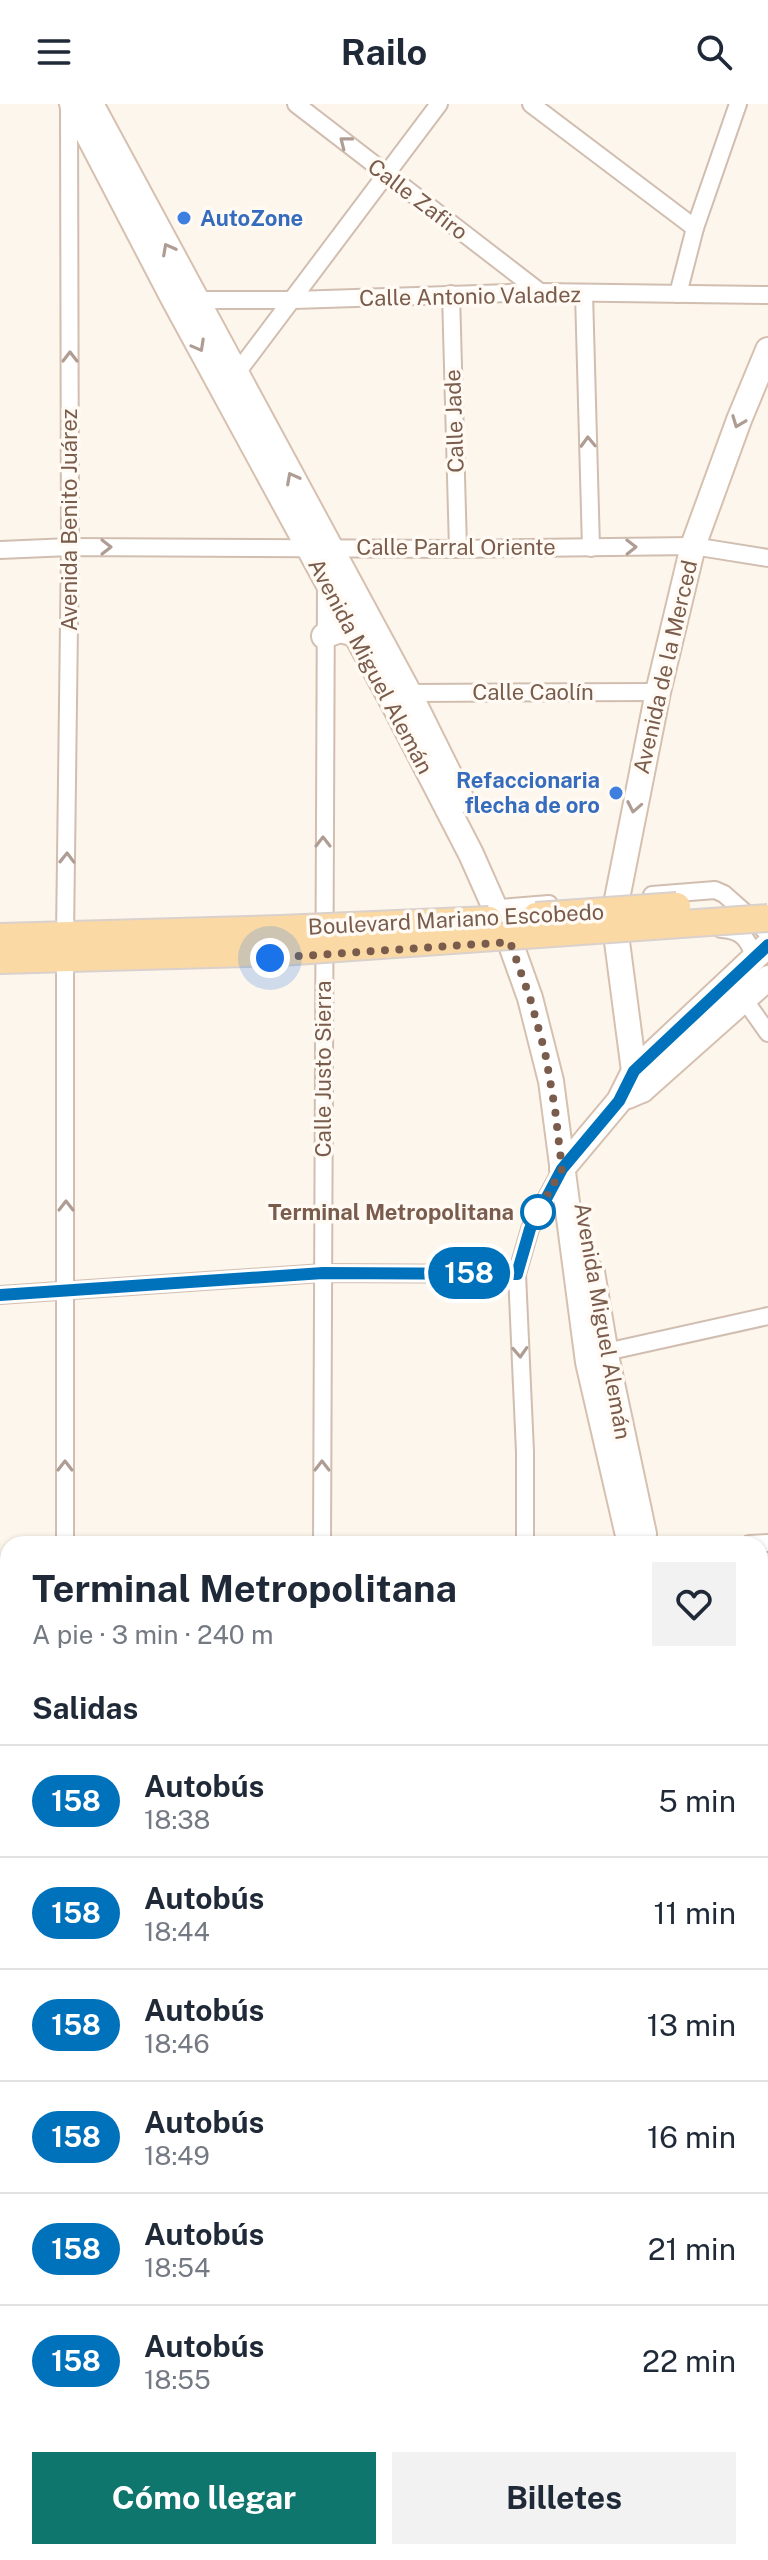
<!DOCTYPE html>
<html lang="es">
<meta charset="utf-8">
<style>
:root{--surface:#fff;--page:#f2f2f3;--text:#1f2937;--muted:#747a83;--line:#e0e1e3;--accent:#0f766e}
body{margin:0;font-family:"Public Sans",sans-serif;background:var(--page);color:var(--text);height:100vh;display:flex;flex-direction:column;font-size:30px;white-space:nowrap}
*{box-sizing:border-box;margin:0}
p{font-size:26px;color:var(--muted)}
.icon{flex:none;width:44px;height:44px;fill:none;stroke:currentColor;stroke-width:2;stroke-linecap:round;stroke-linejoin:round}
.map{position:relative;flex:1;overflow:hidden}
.side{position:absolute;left:0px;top:1432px;width:768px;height:1024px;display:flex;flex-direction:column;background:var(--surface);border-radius:24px 24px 0 0;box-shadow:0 2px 6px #0004}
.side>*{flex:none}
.badge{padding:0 16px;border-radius:26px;font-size:28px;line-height:52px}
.you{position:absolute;width:40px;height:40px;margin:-20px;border:6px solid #fff;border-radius:50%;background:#1a73e8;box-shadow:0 0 0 12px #1a73e833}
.map>.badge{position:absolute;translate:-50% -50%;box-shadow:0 0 0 4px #fff}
h2{padding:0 32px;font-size:30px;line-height:72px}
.round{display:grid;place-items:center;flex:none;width:84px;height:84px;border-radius:0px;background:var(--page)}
.overview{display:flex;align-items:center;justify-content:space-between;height:136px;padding:0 32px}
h1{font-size:38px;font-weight:700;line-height:60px}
.cta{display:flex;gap:16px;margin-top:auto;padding:16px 32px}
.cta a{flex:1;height:92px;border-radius:0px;background:var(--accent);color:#fff;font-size:32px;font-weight:700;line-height:92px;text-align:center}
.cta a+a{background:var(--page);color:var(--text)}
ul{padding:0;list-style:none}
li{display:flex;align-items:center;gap:24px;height:112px;padding:0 32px;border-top:2px solid var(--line)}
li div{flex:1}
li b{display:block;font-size:30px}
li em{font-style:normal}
li .badge{min-width:88px;font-weight:700;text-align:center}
header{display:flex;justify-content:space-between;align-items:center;height:104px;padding:0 32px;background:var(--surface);font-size:36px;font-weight:700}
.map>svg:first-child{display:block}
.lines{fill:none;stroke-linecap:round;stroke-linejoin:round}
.street-casing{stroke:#d1beb0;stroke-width:20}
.secondary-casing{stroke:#d6c0b0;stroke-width:28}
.primary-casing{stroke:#dad1cd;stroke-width:30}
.street{stroke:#fff;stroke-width:16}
.secondary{stroke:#fff;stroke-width:24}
.primary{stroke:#fbd9a5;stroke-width:26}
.primary-bridge-casing{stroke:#dad1cd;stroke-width:30;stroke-linecap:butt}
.primary-bridge{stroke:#fbd9a5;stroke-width:26}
.oneway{stroke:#af9d94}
.line-casing{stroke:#fff;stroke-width:18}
.line{stroke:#0072bc;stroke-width:12}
.walk{stroke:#7a5c4d;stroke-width:8;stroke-dasharray:0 14.4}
.shop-dot{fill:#3f7fe0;stroke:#fffaf3;stroke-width:3}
.stop-dot{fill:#fff;stroke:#0072bc;stroke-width:4}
.labels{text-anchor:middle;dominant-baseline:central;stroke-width:7;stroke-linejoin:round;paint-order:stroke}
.street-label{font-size:22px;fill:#7a5c4d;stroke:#fffaf3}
.shop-label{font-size:22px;font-weight:bold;fill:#366cbe;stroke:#fffaf3;text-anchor:start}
.stop-label{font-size:22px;font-weight:bold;fill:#7a5c4d;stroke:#fffaf3;text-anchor:end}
</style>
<header><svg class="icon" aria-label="menu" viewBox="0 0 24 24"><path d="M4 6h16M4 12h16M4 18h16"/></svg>Railo<svg class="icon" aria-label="search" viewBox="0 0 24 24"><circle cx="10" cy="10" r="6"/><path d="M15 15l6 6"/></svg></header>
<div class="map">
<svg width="768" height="2456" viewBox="0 0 768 2456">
<rect width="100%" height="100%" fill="#fdf6ec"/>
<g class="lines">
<g class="street-casing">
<g id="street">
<path d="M296,0L540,188"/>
<path d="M531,0L695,124"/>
<path d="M69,2L70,443L65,832L71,830"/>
<path d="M584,189L591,444"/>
<path d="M451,190L458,445"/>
<path d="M678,190L695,124L738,0"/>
<path d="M190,196H294L540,188L768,191"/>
<path d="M233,274L439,0"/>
<path d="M0,446L70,443L458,445L693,442L768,454"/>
<path d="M409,589L658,588"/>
<path d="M652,791L715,786L724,790L768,829"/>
<path d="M488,805L549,800"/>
<path d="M721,825C742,826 748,835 755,854"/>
<path d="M744,895L768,929"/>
<path d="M0,1191L323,1169L517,1170"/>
<path d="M606,1248L768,1212"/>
<path d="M65,1440V854"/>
<path d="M322,1440L326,478"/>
<path d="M525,1440V1348L517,1170L530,1125L562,1065"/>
<path d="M749,1440L768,1439"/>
<path d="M760,1589L768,1588"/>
<path d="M0,1620H8"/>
<path d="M760,1778L768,1777"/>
<path d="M0,1958H8"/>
<path d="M760,2293L768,2292"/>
<path d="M0,2342H8"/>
<path d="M0,2430H8"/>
<path d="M40,2448L41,2456"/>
<path d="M564,2448V2456"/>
<path d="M313,2456V2448"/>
</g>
</g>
<g class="secondary-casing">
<g id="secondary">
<path d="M72,0L173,194L393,599L471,750L510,838L530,894L551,977L588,1258L630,1440"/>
<path d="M91,0L409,589L462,696"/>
<path d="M324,532L340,526L355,530"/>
<path d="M642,986L634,967L616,830L617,795L658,588L693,442L739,316L768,246"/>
<path d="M628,992L642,986L768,874"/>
<path d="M562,1065L619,997L634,967L768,841"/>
<path d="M592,1168L607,1256L644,1430"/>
<path d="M760,1843L768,1867"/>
<path d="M760,1919L768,1951"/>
</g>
</g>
<g class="primary-casing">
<g id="primary">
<path d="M0,833L281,825"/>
<path d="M0,856L281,848"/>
</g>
</g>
<use href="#street" class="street"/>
<use href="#secondary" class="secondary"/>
<use href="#primary" class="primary"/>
<g class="primary-bridge-casing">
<g id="primary-bridge">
<path d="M536,812L677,802"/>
<path d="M281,825L489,816"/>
<path d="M281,848L768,814"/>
</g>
</g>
<use href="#primary-bridge" class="primary-bridge"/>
</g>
<defs><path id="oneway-chevron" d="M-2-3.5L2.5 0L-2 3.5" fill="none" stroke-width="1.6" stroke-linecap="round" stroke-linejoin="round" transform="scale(2)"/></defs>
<g class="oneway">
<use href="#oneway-chevron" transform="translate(345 38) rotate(-142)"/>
<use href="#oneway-chevron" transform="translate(168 145) rotate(-118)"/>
<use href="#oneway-chevron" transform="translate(199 242) rotate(61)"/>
<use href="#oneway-chevron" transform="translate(70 253) rotate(-90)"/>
<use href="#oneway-chevron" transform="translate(738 318) rotate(111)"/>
<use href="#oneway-chevron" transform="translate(588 338) rotate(-92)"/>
<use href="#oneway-chevron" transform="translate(292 374) rotate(-118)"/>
<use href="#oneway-chevron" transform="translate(106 443)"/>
<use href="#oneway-chevron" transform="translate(631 443) rotate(-1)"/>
<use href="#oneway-chevron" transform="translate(634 703) rotate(101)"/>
<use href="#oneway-chevron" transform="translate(323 738) rotate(-90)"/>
<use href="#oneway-chevron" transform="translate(67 754) rotate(-89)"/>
<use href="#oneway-chevron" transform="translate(66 1102) rotate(-90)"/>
<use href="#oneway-chevron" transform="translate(520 1248) rotate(87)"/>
<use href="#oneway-chevron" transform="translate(65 1362) rotate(-90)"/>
<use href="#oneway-chevron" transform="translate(322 1362) rotate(-90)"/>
</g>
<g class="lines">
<g class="line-casing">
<path id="line" d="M0,1191L323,1169L517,1170L530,1125L562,1065L619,997L634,967L768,841"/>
</g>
<use href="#line" class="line"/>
<path class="walk" d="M270,854L510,838L530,894L545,948L555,1005L562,1065L538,1108"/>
</g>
<g class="shop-dot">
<circle cx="184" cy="114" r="8"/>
<circle cx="616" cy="689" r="8"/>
</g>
<circle class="stop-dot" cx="538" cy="1108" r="16"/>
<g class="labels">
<g class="street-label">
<text transform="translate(418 95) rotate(37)">Calle Zafiro</text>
<text transform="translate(470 192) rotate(-1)">Calle Antonio Valadez</text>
<text transform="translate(454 317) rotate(-92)">Calle Jade</text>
<text transform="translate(69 416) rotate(-90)">Avenida Benito Juárez</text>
<text x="456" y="443">Calle Parral Oriente</text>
<text transform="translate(371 562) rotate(62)">Avenida Miguel Alemán</text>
<text transform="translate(665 563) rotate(-77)">Avenida de la Merced</text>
<text x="533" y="588">Calle Caolín</text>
<text transform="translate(456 815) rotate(-3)">Boulevard Mariano Escobedo</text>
<text transform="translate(323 965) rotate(-90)">Calle Justo Sierra</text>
<text transform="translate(603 1217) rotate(80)">Avenida Miguel Alemán</text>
</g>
<g class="shop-label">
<text x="200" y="114">AutoZone</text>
<text x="600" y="676" text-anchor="end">Refaccionaria<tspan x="600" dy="25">flecha de oro</tspan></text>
</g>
<g class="stop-label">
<text x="514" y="1108">Terminal Metropolitana</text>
</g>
</g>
</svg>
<div class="you" style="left:270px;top:854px"></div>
<b class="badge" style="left:469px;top:1169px;background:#0072bc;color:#fff">158</b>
<section class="side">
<div class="overview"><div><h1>Terminal Metropolitana</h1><p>A pie · 3 min · 240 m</p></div><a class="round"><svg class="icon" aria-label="heart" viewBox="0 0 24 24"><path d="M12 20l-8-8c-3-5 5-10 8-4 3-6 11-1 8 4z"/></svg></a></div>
<h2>Salidas</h2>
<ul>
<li><span class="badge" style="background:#0072bc;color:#fff">158</span><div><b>Autobús</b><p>18:38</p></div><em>5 min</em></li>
<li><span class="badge" style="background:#0072bc;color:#fff">158</span><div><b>Autobús</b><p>18:44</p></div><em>11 min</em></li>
<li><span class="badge" style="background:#0072bc;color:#fff">158</span><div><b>Autobús</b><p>18:46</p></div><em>13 min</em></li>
<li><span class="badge" style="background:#0072bc;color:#fff">158</span><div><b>Autobús</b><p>18:49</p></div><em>16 min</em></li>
<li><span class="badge" style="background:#0072bc;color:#fff">158</span><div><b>Autobús</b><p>18:54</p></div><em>21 min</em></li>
<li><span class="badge" style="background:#0072bc;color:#fff">158</span><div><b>Autobús</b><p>18:55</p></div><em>22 min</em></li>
</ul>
<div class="cta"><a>Cómo llegar</a><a>Billetes</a></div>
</section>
</div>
